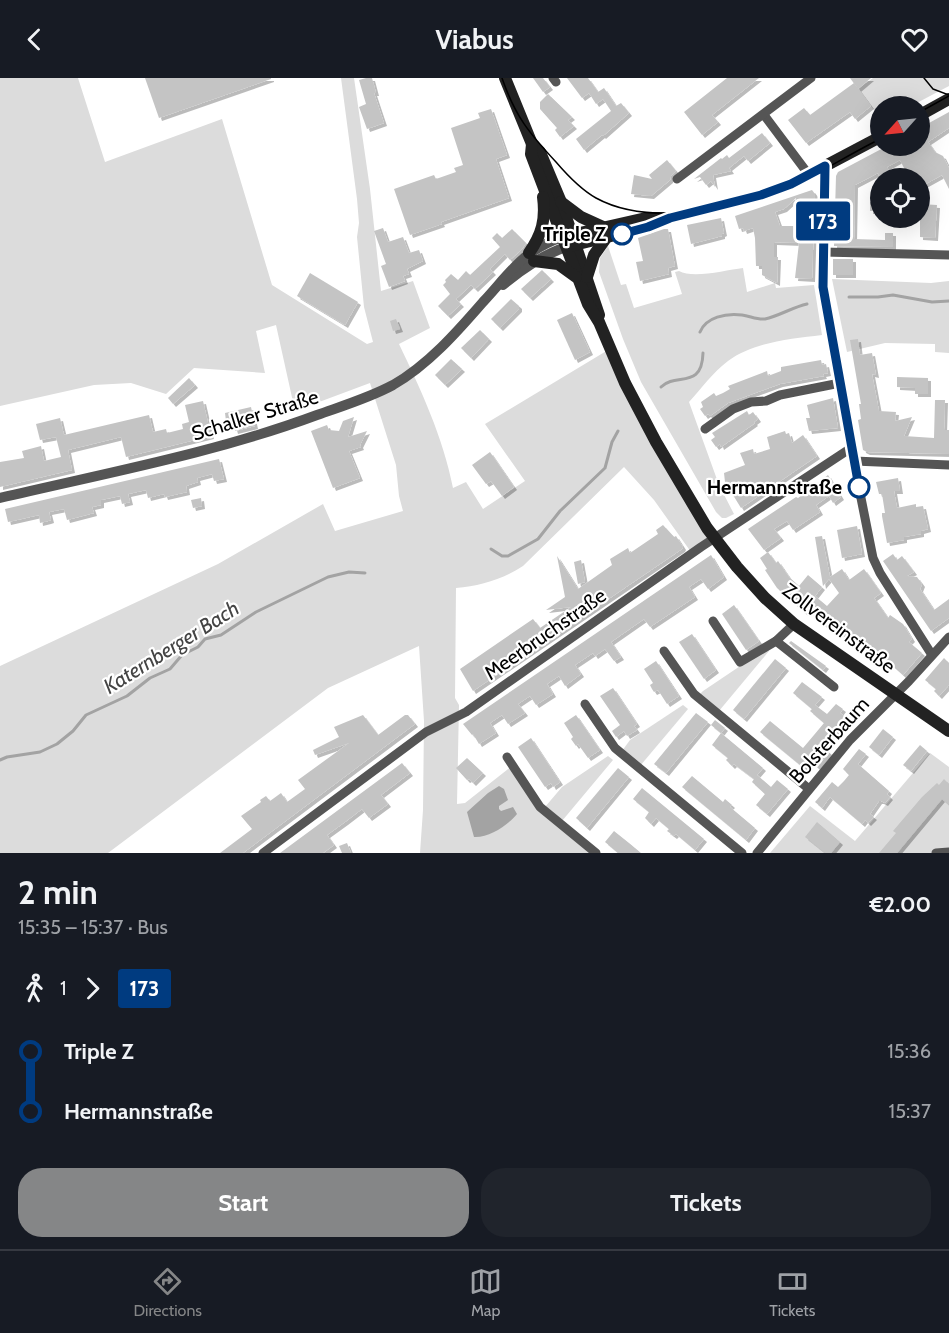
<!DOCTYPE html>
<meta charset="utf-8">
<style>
:root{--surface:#171b24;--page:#20242c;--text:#f1f3f6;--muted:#9ea1a6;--line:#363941;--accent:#858687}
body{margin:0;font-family:Cabin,sans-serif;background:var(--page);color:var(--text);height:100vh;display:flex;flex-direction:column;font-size:22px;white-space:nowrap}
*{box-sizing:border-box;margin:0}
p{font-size:20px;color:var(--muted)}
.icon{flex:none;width:33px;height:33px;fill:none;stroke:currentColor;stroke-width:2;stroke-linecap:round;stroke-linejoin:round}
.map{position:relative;height:775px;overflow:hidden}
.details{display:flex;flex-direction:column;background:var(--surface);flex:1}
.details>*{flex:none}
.badge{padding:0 12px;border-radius:4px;font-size:21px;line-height:39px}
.needle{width:39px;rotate:243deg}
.buttons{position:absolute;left:870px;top:18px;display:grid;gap:12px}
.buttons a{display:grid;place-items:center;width:60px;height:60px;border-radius:50%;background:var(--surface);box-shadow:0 6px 24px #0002;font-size:30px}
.map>.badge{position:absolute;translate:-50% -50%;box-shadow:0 0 0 3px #fff}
.legs{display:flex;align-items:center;gap:9px;height:66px;padding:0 18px;font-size:20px}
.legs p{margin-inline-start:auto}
.summary{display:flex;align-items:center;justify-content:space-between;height:102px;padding:0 18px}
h1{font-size:33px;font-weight:700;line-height:45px}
.button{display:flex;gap:12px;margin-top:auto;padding:12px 18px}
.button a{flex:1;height:69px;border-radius:24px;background:var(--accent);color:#fff;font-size:24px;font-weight:700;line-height:69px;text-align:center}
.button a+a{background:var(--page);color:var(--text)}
ul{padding:0 18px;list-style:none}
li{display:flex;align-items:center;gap:21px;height:60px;font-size:22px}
li i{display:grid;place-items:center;width:9px;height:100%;margin:0 8px;background:currentColor}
li i::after{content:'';width:15px;height:15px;margin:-8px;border:4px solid;border-radius:50%;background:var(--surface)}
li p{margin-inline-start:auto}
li:first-child i{background:linear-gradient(#0000 50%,currentColor 0)}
li:last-child i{background:linear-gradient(currentColor 50%,#0000 0)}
header{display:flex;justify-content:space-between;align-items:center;height:78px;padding:0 18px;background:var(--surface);font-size:27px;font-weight:700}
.menu{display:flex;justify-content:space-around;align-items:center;height:84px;border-top:2px solid var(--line);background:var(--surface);font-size:16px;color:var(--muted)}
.menu a{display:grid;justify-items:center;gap:3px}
.menu .active{color:var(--accent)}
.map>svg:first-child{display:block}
.green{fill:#dcdcdc}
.water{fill:#a3a3a3}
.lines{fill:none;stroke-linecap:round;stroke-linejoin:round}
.stream{stroke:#a3a3a3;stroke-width:3}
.building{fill:#c4c4c4;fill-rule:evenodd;filter:url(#shadow)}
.minor{stroke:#555;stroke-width:9}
.tertiary{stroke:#555;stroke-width:10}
.secondary{stroke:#222;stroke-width:12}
.tram{stroke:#000;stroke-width:1.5}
.line-1-casing{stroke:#fff;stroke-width:14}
.line-1{stroke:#003b80;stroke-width:9}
.stop-1-dot{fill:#fff;stroke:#003b80;stroke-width:3}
.labels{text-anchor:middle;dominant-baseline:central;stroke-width:4.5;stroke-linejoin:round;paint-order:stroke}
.stop-label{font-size:20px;font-weight:bold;fill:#000;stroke:#fff;text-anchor:end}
.street-label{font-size:20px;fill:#000;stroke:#fff}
.water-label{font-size:21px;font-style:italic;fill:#444;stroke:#fff}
</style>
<header><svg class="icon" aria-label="back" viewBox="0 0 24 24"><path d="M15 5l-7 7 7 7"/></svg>Viabus<svg class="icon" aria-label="heart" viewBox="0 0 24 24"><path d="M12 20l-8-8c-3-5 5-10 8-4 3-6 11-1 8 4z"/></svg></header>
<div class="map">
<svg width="949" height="775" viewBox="0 0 949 775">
<defs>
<filter id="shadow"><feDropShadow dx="3" dy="3" stdDeviation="0" flood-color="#0004"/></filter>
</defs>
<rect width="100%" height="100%" fill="#fff"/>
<g class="green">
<path d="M0,0H78L105,84L222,41L272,207L367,266L373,264L364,229L357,159L359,145L357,121L341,0H354L370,111L381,213L413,203L430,250L399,266C421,312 443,359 453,410L466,404L483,431L525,403L485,346L608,272L713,460L691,474L654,422L624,389L523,488C503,501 480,508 456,510L455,620L459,627L457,726L465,725L513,687L545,729L562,709L608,678L613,682L562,743L598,775H420L423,732L424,643L419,568L328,610L108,775H0V588L218,486L323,426L335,453L403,433L399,418L396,387L370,305L295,333L276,247L256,253L265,295L194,290L166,316L131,305L94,307L0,328Z"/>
<path d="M873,0H949V8L911,28H880V40L858,11Z"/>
<path d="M608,168L621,207L626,206L634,230L682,216L675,194L679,193C693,201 726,192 743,190L747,214L775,205L776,210L814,207L822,257C790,261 754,264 728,283C713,294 701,311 689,324L719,407L734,436L726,440H722L716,434L641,304L623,261L599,194L600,180Z"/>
<path d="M832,201L931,205L949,203V275L935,274V266L885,265L847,274Z"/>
<path d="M767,570L769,573L719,633L699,617L703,613Z"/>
<path d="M683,627L688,631L640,688L622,673L630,662Z"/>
<path d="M930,675L949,689V775H770L810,728L855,763Z"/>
</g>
<path class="water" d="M499,708L504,711L508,722L499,728V731L501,733L513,729L517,736C508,747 489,760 474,759L467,734L488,715Z"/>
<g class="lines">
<g class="stream">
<path d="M849,219H878L893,217L932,224L949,223"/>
<path d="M700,254C706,239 726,235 742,237C750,238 757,242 765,241C779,238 793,229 807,226"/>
<path d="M661,309C676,294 702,312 703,275"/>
<path d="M491,471L502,478H508L538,461L560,433L605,390L612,364L618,353"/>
<path d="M0,682L7,679L40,674L57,666L73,653L86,637L127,618L150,600L170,591L182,577L198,569L205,561L221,557L256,534L328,499L349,494L365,495"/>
</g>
</g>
<g class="building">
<path d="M145,0H271V1L159,40Z"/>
<path d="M366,0H372L376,15H374L384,45L367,51L359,29L366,26L359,2Z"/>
<path d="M533,0H543L550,9L543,14Z"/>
<path d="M567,0H588L598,14L604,10L616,28L621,25L629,35L603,58L602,57L584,72L576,61L611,33L603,21L596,26L589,15L582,20Z"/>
<path d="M727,0H759L712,37L718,44L702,57L684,34Z"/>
<path d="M850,0H871L858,11Z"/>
<path d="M854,5L871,28L855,41L850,34L806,65L788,42L804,30L810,37Z"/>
<path d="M548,16L572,39L568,42L574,48L560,59L555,52L557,50L540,31V24Z"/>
<path d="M491,31L507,77L496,81L509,120L441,144L442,146L410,157L394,111L434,97L436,101L456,94L454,90L463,87L451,50L480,40L478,35Z"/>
<path d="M949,34V50L928,64L935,74L943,78L949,90V111L942,97L922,108L920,100H909L900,82L887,89L893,100H880L878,95L855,107L854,161L885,162V155H893V169L834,168L836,98L838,94L887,68H920V50Z"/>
<path d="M762,55L770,65L748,83L744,78L729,90L731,93L713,97L715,109L711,103L706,107L700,99L694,101L721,80L722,81L727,77L729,80Z"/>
<path d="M667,82L676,93L671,98L670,102L651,118L631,116L634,97L652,101L649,97Z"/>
<path d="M812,112L815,116L812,201L795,200L799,165L774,164V179H778L777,205L762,197V188H756L755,160L753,150L744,153L743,150L739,151L735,138ZM796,120L795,148H780L775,134L784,131Z"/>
<rect x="870" y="124" width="10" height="9"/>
<path d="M920,126L937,127L935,160L920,159Z"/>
<path d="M721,140L724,155L722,156V158L691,166L687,147Z"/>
<path d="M383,150L388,164L403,159L409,175L419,172L423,183L407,191L409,196L403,198L405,203L389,209L381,188L386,186L374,153Z"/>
<path d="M512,151L526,165L522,171L510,182L505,176L490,191L493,194L475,211L471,207L456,221L461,226L448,238L438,228L450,216L443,207L446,204L445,202L451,196L458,202L466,193L470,197L500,169L492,160L497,155L502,160Z"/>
<path d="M664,151H668L675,188L668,190L669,196L640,203L636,184L643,183L638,160Z"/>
<rect x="833" y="181" width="20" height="16"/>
<path d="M542,192L551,201L530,220L521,211Z"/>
<path d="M310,195L358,224L345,247L297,218Z"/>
<path d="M511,221L519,228V231L500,250L491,241Z"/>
<path d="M572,235L590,274L575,282L557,242Z"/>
<path d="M396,241L400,251L393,253L390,243Z"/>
<path d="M480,252L489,261L471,280L461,270Z"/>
<path d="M858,261L860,277L872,275L876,297L872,296L879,333L896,334L895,343L912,339L904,358L934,360L935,322H945L944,352H949V376L867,374L863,372L858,342L861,341L859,326H861L850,262Z"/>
<path d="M451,281L462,291L445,307L435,297Z"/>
<path d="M821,282L822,287L826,286L828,295L823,296L824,298L780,306L728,325L710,338L708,336L705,338L700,331L703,329L701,324L714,315L716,318L723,315L730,311L728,308L767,293L768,298L781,293V289Z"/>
<path d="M897,299L928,300V316H915V310L897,309Z"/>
<path d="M189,300L195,307L173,326L168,320Z"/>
<path d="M833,320L838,350L809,353L806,340H810L807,327Z"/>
<path d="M203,323L211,358L126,379L121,359L68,372L72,392L0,409V384L24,380L22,373L41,368L44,383L61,379L56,359L40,362L36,346L60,340L64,357L149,337L153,354L166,351L167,355L183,351L182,346L189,344L185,327Z"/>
<path d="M251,329L255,348L235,353L232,342L226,343L225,335Z"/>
<path d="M747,333L749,337L753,334L758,341L754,344L755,345L721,369L720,366L716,369L711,362L715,359L712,355Z"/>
<path d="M354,339L348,359L367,353L360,367L361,369L349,373L360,400L333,410L311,353L327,347L329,352L339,353L343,343Z"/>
<path d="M785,353L786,356L789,355L792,365L803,357L817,378L741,430L725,404L724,395L745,387L740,375L753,371L754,376L770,371L767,359Z"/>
<path d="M490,374L514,409L502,418L491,403L486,406L472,387Z"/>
<path d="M219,381L224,401L214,403L212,396L197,400L198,404L186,408L187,414L165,419L164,416L148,420L146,412L128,416L130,424L122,426L120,418L101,422V427L92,429L94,435L67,442L64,431L49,434L51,442L48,443L40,445L39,437L8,444L5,431Z"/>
<path d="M828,397L841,419L833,425L829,418L816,427L820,434L793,452L787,443L774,451L781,460L764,472L748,451L796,419L798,420Z"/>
<path d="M898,400L900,413H894L897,430L916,426V429L923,428L928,451L921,453V456L904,459V462L887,465L882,438V435H885L882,416H879L876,404Z"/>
<path d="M201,420L202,428L193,430L191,422Z"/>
<path d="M663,447L674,459L676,458L683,469L682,471L473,613L460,591L533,541L540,550L571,529L546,532L565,519L557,478L578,511L612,487L610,481L628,470L630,475L658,456L656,452Z"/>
<path d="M857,448L862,476L842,480L837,452Z"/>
<path d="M822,458L830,499L842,491L849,502L864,491L881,515L874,520L888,540L890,537L903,546L912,561L909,564L922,575L903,597L869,567L862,575L836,552L833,555L807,532L805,535L777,510L765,492L767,491L760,480L768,474L776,485L778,483L789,499L799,508L808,497L822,509L815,518L827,528L839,515L829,501L823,508L815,459Z"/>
<path d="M893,476L897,482L902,478L914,494L907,498L917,499L922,506L920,511L934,532L949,521V540L931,553L883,483Z"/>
<path d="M711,477L724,499L708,511L701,501L689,509L695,519L650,549L644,541L611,564L621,579L614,583L605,571L595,578L593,575L575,587L581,596L565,608L559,598L547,606L553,616L536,627L530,618L518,626L525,635L508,646L502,637L490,645L496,655L479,666L473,656L472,657L463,646Z"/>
<path d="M581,482L585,504L578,506L574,484Z"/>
<path d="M734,527L759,563L746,572L722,536Z"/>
<path d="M692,556L716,592L704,601L679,564Z"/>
<path d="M791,563L826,588L823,592L789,565Z"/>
<path d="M944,580L949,585V607L939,618L934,613L936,611L925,602Z"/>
<path d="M775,581L786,590L744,641L733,632Z"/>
<path d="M656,583L679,618L667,626L658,612L654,614L652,611L650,607L653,605L644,591Z"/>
<path d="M802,604L822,619L815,627L827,636L836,626L843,631L840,635L847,640L823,669L829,674L817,689L811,683L805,691L760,654L770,643L803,670L814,657L824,645L810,633L812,631L793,615Z"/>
<path d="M613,610L637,646L634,648L637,652L627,658L624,653L616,659L612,653L620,647L600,618Z"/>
<path d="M696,635L708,644L666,695L654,686Z"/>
<path d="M363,637L378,657L405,637H408L415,646L243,775H220L252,751L241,738L261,724L260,722L266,718L270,723L281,715L287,724L305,711L298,702L349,665L315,677L313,672L339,659L334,649Z"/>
<path d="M576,637L600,672L588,680L578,666L576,668L571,661L573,659L564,645Z"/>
<path d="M715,642L725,650L721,655L711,647Z"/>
<path d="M883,651L893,659L879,677L869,669Z"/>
<path d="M721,655L763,690L757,697L771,709L777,702L788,711L767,736L756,727L765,716L752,704L754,701L734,686L732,688L726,682L728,680L712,667Z"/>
<path d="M531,660L560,704L553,709L551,705L545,709L518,669Z"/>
<path d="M920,667L927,673L911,693L903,687Z"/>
<path d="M859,671L866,676L858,686L889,713L887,716L890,719L885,725L881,723H879L870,736L874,739L868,745L865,742L862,746L830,719L822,730L815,724L832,704L838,709L844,703L849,697L843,691Z"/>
<path d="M467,680L483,695L473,705L469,701L467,702L456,690Z"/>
<path d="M402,685L410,695L381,717L388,726L369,740L362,731L345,744L327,757L334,767L323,775H280Z"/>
<path d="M618,690L629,699L587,750L576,740Z"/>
<path d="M692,698L723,724L725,721L732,727L730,729L755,750L746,762L682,709Z"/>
<path d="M944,701L949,706V727L942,721L897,775H879L896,755L893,753L922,719L937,705L939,707Z"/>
<path d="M642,710L704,761L695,772L676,756L674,758L667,753L669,751L656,740L651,746L645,740L649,734L633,721Z"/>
<path d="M817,744L840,764L831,775H825L805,759Z"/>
<path d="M614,753L629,765L641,775H618L611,769L605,764Z"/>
<path d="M347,765L351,775H342L339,768Z"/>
</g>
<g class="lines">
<g class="minor">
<path d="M553,0L556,4"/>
<path d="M764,37L809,97"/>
<path d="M825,88L823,209L851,370L873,480L880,495L932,577"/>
<path d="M677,101L811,0"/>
<path d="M823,174L949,177"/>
<path d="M705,351L733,331L751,324L766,323L780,317L840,305"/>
<path d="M854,383L949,387"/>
<path d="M713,543L740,584L776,563L794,546"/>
<path d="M776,563L834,609"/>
<path d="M664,573L694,616L809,711"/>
<path d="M585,626L615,670L742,775"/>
<path d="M507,679L540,729L596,775"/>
<path d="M263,775L426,654L466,634L701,469L851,370"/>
<path d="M757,775L850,662L909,603L949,559"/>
<path d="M936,775L949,774"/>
</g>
<g class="tertiary">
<path d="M503,207C522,191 542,177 566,169"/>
<path d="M0,420C106,395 215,375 317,337C342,328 369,320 393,307C428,287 457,254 483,224C510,195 522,173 562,159"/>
</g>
<g class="secondary">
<path d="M505,0L532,66L540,74L561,124L599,237"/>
<path d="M920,37L949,21"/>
<path d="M532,66L531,76L588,226L599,244L625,305L656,364L707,450L737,489L765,520L794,546L949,653"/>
<path d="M561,124L581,139L603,149"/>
<path d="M562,159L646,140H670L761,117L791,106L880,59"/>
<path d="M570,168L648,149L663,143"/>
<path d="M529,175C542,156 546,142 543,119"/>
<path d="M534,183L558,186L576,199"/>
<path d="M587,199L594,177L606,160"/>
</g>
<g class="tram">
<path d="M502,0C515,38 529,55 556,84C568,98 580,111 596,120C647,148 732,133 783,112C817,97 848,77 880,61"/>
<path d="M924,0L933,11L949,17"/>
<path d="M920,34L949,18"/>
</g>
</g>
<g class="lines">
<g class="line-1-casing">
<path id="line-1" d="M622,156L648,149L670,140L761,117L791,106L825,88L823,209L859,409"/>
</g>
<use href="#line-1" class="line-1"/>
</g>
<g class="stop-1-dot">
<circle cx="622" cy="156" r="10"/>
<circle cx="859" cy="409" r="10"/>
</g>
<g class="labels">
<g class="stop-label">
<text x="606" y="156">Triple Z</text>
<text x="842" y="409">Hermannstraße</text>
</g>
<g class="street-label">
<text transform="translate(255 337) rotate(-17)">Schalker Straße</text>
<text transform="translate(839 550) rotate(37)">Zollvereinstraße</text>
<text transform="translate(545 556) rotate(-35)">Meerbruchstraße</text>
<text transform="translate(829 662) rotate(-48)">Bolsterbaum</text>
</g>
<g class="water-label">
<text transform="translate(171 569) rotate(-32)">Katernberger Bach</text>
</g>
</g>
</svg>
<div class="buttons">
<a><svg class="needle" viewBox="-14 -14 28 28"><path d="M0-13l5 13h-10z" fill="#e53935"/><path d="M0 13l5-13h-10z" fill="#9ea1a6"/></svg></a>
<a><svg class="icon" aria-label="locate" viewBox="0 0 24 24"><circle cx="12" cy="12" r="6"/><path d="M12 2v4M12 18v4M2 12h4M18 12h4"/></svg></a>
</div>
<b class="badge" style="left:823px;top:143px;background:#003b80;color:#fff">173</b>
</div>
<section class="details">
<div class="summary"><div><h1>2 min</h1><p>15:35 – 15:37 · Bus</p></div><b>€2.00</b></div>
<div class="legs"><svg class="icon" aria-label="walk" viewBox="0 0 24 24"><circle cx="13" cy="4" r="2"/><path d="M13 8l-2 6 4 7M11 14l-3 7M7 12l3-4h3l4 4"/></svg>1<svg class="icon" aria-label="forward" viewBox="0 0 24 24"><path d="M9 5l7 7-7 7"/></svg><b class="badge" style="background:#003b80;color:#fff">173</b></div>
<ul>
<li><i style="color:#003b80"></i><b>Triple Z</b><p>15:36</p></li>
<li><i style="color:#003b80"></i><b>Hermannstraße</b><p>15:37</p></li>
</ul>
<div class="button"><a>Start</a><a>Tickets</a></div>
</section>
<nav class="menu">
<a class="active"><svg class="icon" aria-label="directions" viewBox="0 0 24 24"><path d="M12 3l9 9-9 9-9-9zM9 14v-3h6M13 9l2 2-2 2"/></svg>Directions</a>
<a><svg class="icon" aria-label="map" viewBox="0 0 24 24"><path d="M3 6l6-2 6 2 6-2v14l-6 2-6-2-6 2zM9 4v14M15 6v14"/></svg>Map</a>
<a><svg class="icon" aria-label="tickets" viewBox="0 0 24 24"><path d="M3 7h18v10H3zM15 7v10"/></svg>Tickets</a>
</nav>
